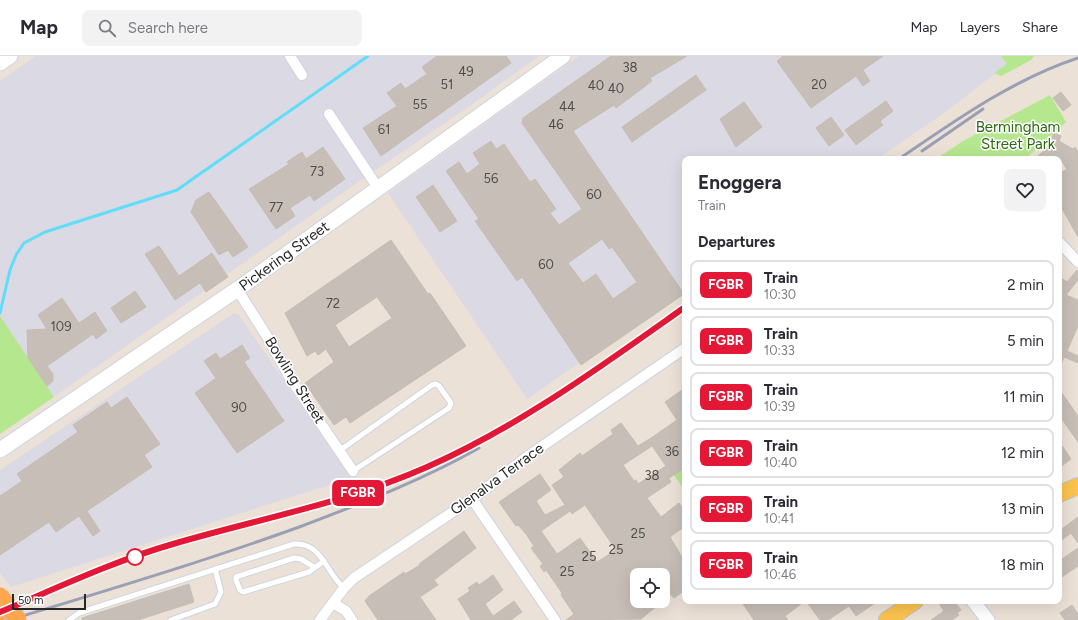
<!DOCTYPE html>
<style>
:root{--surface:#fff;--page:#f2f2f3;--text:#2b2b33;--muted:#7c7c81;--line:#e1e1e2}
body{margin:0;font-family:Figtree,sans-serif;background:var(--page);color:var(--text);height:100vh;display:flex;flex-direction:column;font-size:15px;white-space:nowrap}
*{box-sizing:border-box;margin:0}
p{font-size:13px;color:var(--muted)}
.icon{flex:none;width:22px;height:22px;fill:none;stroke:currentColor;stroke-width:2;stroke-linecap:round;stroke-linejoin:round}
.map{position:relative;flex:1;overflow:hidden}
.side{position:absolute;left:682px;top:100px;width:380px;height:448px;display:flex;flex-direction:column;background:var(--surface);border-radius:8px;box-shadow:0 4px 16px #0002}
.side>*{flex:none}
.badge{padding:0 8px;border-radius:6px;font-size:14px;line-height:26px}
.tools{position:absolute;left:630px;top:512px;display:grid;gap:8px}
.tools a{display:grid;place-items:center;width:40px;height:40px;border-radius:8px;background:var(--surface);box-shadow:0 4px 16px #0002;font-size:20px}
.scale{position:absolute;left:12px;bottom:10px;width:74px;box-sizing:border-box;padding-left:4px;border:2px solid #272727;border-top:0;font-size:11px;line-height:14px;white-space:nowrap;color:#272727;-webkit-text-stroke:3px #fff;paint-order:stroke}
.map>.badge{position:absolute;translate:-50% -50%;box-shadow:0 0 0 2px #fff}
h2{padding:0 16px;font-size:15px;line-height:36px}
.round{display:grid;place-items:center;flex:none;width:42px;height:42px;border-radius:8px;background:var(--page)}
.head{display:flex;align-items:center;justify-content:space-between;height:68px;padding:0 16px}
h1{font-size:19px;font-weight:700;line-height:30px}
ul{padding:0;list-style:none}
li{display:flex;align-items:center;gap:12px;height:50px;margin:0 8px 6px;padding:0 8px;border:2px solid var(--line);border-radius:8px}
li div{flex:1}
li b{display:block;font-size:15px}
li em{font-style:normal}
li .badge{min-width:44px;font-weight:700;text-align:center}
header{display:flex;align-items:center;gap:24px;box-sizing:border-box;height:56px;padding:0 20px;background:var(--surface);border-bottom:1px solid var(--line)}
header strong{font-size:19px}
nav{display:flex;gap:22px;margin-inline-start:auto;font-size:14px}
.search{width:280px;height:36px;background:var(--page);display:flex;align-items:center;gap:10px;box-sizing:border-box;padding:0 14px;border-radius:8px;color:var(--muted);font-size:15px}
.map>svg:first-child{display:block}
.industrial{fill:#dbd9e3}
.green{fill:#b5e78e}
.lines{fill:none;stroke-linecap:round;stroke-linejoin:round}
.stream{stroke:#60ddf8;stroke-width:3}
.building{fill:#c6beb7;stroke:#c7bdb1;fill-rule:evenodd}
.service-casing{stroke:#cdd3e2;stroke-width:7}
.minor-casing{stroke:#cdd3e2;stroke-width:12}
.tertiary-casing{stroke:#cdd3e2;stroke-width:15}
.secondary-casing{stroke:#cdd3e2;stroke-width:17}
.primary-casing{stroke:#c3c3c3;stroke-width:18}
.trunk-casing{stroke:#c3c3c3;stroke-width:19}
.service{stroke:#fff;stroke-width:5}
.minor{stroke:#fff;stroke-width:10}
.tertiary{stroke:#fff;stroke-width:13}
.secondary{stroke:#fff;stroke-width:15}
.primary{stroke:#fbc24d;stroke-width:16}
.trunk{stroke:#fda64e;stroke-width:17}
.rail{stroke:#9aa0b4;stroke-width:3}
.trunk-bridge-casing{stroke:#c3c3c3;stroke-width:19;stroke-linecap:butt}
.trunk-bridge{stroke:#fda64e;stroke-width:17}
.line-casing{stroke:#fff;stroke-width:9}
.line{stroke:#e31837;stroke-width:6}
.stop-dot{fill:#fff;stroke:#e31837;stroke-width:2}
.labels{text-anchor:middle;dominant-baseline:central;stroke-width:3;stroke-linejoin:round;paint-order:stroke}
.number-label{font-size:13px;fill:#4f4d4b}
.park-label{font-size:15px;fill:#2d6813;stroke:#fff}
.street-label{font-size:15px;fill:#272727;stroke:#fff}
</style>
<header>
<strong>Map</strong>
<div class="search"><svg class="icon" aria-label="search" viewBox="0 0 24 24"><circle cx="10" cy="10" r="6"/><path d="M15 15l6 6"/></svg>Search here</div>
<nav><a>Map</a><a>Layers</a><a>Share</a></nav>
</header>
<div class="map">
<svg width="1078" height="564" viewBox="0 0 1078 564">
<rect width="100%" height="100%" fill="#ece1d7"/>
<g class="industrial">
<path d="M36,0H539L467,52L351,131L54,341L0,260V25Z"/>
<path d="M579,0H1001L1007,8L947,55L877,103H685V229L680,232L684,238L581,309L579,307L527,343L388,137Z"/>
<path d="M234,257L239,259L351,422L11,531L0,517V414Z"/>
</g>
<g class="green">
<path d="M1001,0H1034L1031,4L1001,20L994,17L1007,8Z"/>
<path d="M1050,39L1066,66L1025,103H936L963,85Z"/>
<path d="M0,260L54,341L0,378Z"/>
<path d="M685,412V435L674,419Z"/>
</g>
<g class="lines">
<path class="stream" d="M0,257L10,214L16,199L24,187L45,176L177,134L368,0"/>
</g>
<g class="building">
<path d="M437,0H506L511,7L381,100L363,72L397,50L387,37L401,27L405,33L427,18L422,11Z"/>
<path d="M611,0H687L650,22L652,25L616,52L614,49L573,75L684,238L581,309L522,221L517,225L475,165L479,163L446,115L459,106L467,118L480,108L473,97L491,85L496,93L504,88L530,126L535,123L556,153L550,157L559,169L582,153L522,67L523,62ZM602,183L609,193L612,191L637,226L613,243L596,218L583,227L568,207Z"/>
<path d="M783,0H883L863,14L870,25L863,30L856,20L811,52L777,5Z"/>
<path d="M696,19L706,34L632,86L622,71Z"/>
<path d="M1061,36L1071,49L1063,55L1053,42Z"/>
<path d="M886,45L893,55L880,65L883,69L856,89L845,74Z"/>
<path d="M744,46L762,71L736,91L720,63Z"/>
<path d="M831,61L844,79L829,90L816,72Z"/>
<path d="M1054,77L1061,80L1059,85L1073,93L1075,91L1078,96V181L1059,147V118L1067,113L1060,103H1034L1046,93Z"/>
<path d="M323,91L345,123L314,145L310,139L290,152L295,160L276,173L249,133L289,108L287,106L302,96L306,103Z"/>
<path d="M433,129L457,165L440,176L416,141Z"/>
<path d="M209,136L248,191L233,201L228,194L219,199L191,156L196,144Z"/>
<path d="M391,184L428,238L430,237L466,290L350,367L346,361L334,369L305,327L334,306L326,293L318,299L315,295L307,300L285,257ZM377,241L392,262L349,291L335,269Z"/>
<path d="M159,190L179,220L212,197L228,221L206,236L200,227L175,244L145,198Z"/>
<path d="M1077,214L1078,224L1066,239L1078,244V270L1067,295L1078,300V307L1064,301L1059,313V228L1063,223L1067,226Z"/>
<path d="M135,235L146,251L121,267L111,252Z"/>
<path d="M62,242L79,267L95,256L107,275L96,283L93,278L47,310L53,318V325L47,330L28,302L27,274L47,273L38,259Z"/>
<path d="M242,289L250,302L244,306L284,365L237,397L195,337L216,322L204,305L216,297L220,303Z"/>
<path d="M685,332V412L669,422L671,426L647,442L661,461L679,447L685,456V470L670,481L685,506V534L674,542L670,538L663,543V519H637V545H663L641,563L566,564L574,558L561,539L562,537L546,514L544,516L540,510L543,508L531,492L534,490L526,478L518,469L516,470L499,446L540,418L551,434L536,445L545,459L565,449L552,429L564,421L559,414L580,397L582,400L613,378L611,374L621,367L638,390L651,382L677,364L665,346ZM652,390L666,410L638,428L636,424L634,425L623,409ZM585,449L616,494L597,506L580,482L557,498L541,475L570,455L572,458Z"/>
<path d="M1059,333L1078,360V386L1059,359Z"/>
<path d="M127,341L160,388L144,399L152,411L87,455L100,475L93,480L79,460L56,476L49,466L0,499V440L22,425L17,418L78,376L73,369L107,346L111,352Z"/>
<path d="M1059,385L1071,403L1059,412Z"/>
<path d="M1078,461V487L1071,477L1059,486V475Z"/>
<path d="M464,475L476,492L434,524L438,529L420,541L436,564H378L365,545L369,540L404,516L405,518L420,509L419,508Z"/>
<path d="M1078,492V510L1059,523V505Z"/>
<path d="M493,519L503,534L485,548L493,560L514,545L522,556L511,564H471L458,543L470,535L468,532L477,526L479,529Z"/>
<path d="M189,528L194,546L138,564H82V562Z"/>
<path d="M741,545H805L785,560L788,564H754Z"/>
<path d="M806,545H878L856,560L849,550L828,564H820Z"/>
<path d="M945,545H954L961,554L957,557L959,559L952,564H931L944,555L940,549Z"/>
<path d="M1072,549L1078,558V564H1065L1060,557Z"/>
</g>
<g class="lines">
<g class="service-casing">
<g id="service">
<path d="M339,395L432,329L436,328L439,330L451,347L449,352L353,415"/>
<path d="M314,511L301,503L294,502L236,521V524L240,534L243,536L309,516L324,505"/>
<path d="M69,564L79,557L294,488C322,486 326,517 344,532"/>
<path d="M171,564L215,548L221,536L215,513"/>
</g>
</g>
<g class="minor-casing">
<g id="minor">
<path d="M290,0L302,19"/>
<path d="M329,58L378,132"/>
<path d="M1059,186L1078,206"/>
<path d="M237,233L268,282L290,322L353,415"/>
<path d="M472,443L555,564"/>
<path d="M333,547L346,555L352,564"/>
<path d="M320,564L344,532L354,522L472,443L528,400L685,292"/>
</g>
</g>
<g class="tertiary-casing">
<path id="tertiary" d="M973,545L988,564"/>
</g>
<g class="secondary-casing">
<g id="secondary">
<path d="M0,7L10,0"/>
<path d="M0,394L242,230L563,0"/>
</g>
</g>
<g class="primary-casing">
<g id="primary">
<path d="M1059,438L1078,430"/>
<path d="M887,564L915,545"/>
</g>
</g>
<g class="trunk-casing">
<path id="trunk" d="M0,557L5,564"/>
</g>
<use href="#service" class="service"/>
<use href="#minor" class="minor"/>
<use href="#tertiary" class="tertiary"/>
<use href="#secondary" class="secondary"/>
<use href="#primary" class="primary"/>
<use href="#trunk" class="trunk"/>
<g class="rail">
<path d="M922,95L983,53"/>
<path d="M899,103C956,64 1012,24 1078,2"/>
<path d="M17,549C68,528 119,504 172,488C257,463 346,447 427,411C520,370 602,309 685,251"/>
<path d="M26,559C118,531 211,503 302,470C362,447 423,424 479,392"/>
</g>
<g class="trunk-bridge-casing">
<path id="trunk-bridge" d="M0,540L18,564"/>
</g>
<use href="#trunk-bridge" class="trunk-bridge"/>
</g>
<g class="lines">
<g class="line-casing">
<path id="line" d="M0,556C57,532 114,505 173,488C258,463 346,447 427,411C520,370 603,309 685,251"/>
</g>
<use href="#line" class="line"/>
</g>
<circle class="stop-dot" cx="135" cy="501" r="8"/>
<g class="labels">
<g class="number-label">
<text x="630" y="11">38</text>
<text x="466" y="15">49</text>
<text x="447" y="28">51</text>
<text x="819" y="28">20</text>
<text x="596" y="29">40</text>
<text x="616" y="32">40</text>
<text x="420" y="48">55</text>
<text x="567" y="50">44</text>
<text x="556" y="68">46</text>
<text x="384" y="73">61</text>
<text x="317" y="115">73</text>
<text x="491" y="122">56</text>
<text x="594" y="138">60</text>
<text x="276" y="151">77</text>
<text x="546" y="208">60</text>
<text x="333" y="247">72</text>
<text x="61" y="270">109</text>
<text x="239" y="351">90</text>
<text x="672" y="395">36</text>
<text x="652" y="419">38</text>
<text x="638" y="477">25</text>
<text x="616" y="493">25</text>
<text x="589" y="500">25</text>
<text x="567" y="515">25</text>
</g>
<g class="park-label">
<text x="1018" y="71">Bermingham<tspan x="1018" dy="17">Street Park</tspan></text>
</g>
<g class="street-label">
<text transform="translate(284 200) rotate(-36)">Pickering Street</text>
<text transform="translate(295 324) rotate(58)">Bowling Street</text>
<text transform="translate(497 423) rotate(-36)">Glenalva Terrace</text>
</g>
</g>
</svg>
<div class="tools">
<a><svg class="icon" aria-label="locate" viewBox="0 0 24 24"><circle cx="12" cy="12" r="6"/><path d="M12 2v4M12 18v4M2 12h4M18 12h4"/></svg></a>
</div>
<div class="scale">50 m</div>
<b class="badge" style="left:358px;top:437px;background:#e31837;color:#fff">FGBR</b>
<section class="side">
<div class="head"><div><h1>Enoggera</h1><p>Train</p></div><a class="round"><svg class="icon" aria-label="heart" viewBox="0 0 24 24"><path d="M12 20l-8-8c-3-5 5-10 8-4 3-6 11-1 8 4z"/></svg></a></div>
<h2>Departures</h2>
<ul>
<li><span class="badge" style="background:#e31837;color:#fff">FGBR</span><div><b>Train</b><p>10:30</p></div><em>2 min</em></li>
<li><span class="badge" style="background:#e31837;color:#fff">FGBR</span><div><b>Train</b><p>10:33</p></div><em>5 min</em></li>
<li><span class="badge" style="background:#e31837;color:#fff">FGBR</span><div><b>Train</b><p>10:39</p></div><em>11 min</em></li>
<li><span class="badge" style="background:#e31837;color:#fff">FGBR</span><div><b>Train</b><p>10:40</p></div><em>12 min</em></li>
<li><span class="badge" style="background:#e31837;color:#fff">FGBR</span><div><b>Train</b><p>10:41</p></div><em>13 min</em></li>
<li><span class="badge" style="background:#e31837;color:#fff">FGBR</span><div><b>Train</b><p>10:46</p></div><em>18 min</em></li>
</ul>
</section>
</div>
